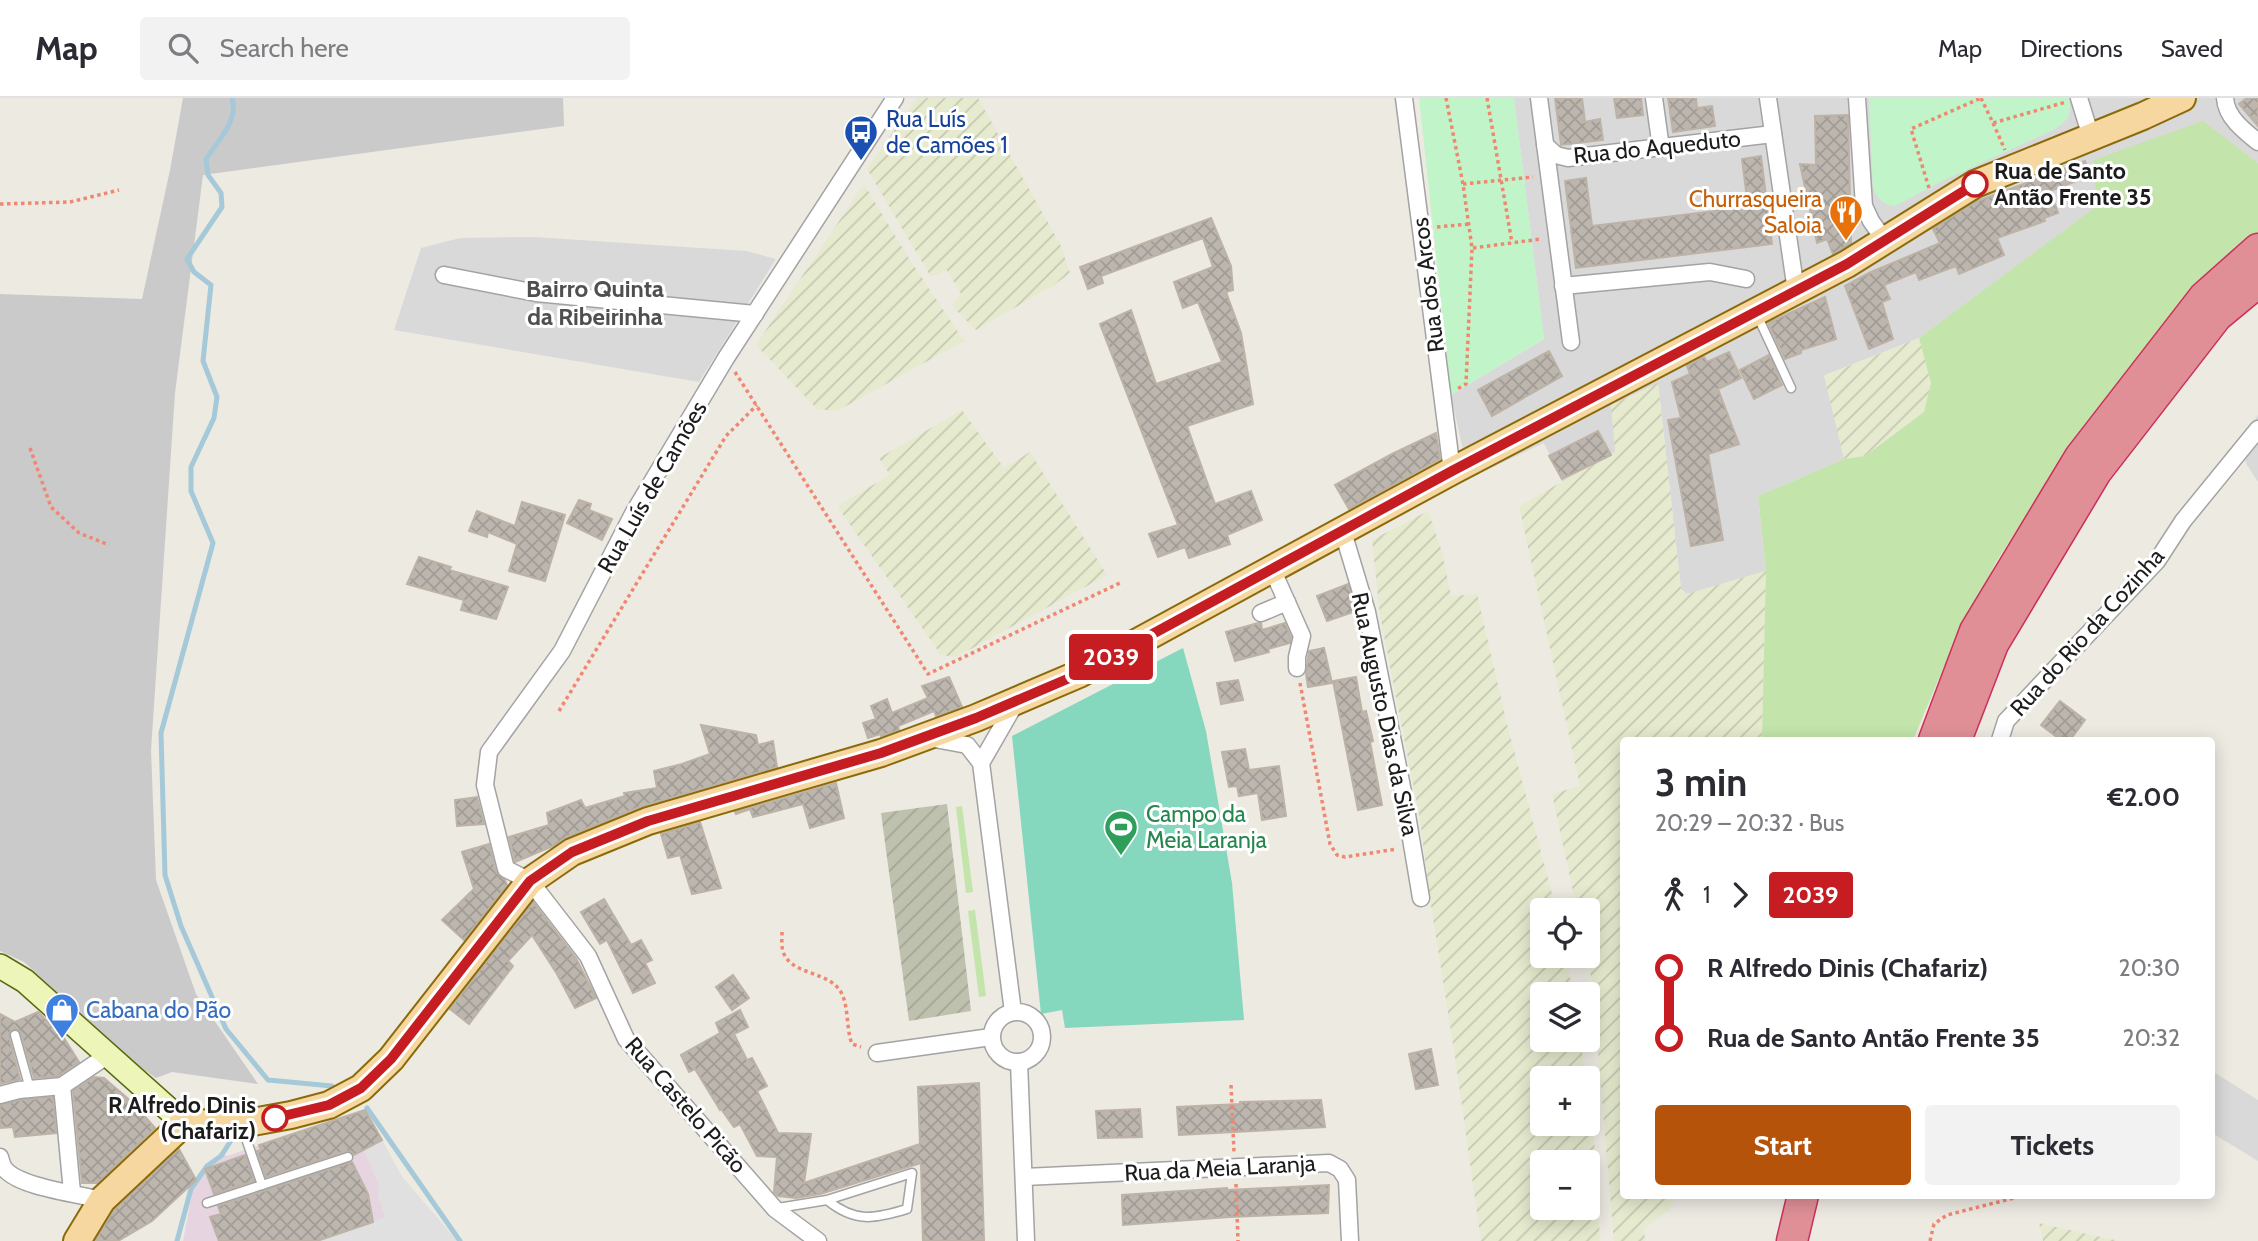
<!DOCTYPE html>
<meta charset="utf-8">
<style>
:root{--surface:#fff;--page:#f2f2f3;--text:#2b2b33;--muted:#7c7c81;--line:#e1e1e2;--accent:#b45309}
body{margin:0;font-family:Cabin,sans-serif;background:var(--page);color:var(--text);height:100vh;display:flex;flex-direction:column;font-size:26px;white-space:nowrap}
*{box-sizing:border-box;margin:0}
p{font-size:23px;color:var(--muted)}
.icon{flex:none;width:38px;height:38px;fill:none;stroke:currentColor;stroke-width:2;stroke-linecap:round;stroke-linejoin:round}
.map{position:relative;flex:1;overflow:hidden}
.side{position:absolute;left:1620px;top:639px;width:595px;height:462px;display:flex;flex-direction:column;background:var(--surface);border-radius:7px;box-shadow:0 4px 18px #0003}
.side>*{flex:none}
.badge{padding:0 14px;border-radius:5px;font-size:24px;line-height:46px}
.fabs{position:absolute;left:1530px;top:800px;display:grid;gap:14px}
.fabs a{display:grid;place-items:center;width:70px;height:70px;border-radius:7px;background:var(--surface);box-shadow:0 4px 18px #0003;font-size:35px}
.map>.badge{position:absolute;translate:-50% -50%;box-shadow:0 0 0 4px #fff}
.legs{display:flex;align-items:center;gap:10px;height:77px;padding:0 35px;font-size:23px}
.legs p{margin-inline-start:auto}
.head{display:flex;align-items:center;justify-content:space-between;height:119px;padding:0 35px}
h1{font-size:38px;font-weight:800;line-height:52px}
.cta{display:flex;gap:14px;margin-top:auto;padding:14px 35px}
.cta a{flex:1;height:80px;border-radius:7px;background:var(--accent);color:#fff;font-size:28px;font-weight:800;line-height:80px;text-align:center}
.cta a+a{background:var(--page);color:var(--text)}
ul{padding:0 35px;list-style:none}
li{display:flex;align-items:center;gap:24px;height:70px;font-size:26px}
li i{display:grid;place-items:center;width:10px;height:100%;margin:0 9px;background:currentColor}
li i::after{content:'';width:18px;height:18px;margin:-9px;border:5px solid;border-radius:50%;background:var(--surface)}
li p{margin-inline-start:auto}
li:first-child i{background:linear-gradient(#0000 50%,currentColor 0)}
li:last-child i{background:linear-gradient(currentColor 50%,#0000 0)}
header{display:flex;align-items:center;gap:42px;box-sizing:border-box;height:98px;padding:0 35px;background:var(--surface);border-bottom:2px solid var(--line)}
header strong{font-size:33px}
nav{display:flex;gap:38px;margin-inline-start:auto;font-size:24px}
.search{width:490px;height:63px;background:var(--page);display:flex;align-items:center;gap:18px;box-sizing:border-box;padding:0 24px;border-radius:7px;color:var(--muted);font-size:26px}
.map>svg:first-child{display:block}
.residential{fill:#dad9d9}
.industrial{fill:#e6d5e1}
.religious{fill:#cacaca}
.construction{fill:url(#construction-furrows)}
.farmland{fill:url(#farmland-furrows);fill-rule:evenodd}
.grass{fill:#c3e4ab}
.park{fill:#c1f5c9}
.pitch{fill:#85d7be}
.parking{fill:#e0e0e0}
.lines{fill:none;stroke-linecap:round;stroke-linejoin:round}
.stream{stroke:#a5c9d8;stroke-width:5}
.building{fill:url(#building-cross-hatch);stroke:#bdb2a6;stroke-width:2}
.lane-casing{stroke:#a3a3a3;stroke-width:11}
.street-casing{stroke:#a3a3a3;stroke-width:19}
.secondary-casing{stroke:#596a0c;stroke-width:26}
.primary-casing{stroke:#8a6a0a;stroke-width:30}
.highway-casing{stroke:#cb2f59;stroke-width:33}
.path{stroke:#f08770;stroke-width:3.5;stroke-dasharray:3.5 3.5;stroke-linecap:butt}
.lane{stroke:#fff;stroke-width:8}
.street{stroke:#fff;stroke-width:16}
.secondary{stroke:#edf5b9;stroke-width:23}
.primary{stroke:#f5d79f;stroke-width:26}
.highway{stroke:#e08f97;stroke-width:30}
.line-1-casing{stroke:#fff;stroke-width:16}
.line-1{stroke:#c61d23;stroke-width:10}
.stop-1-dot{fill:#fff;stroke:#c61d23;stroke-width:3.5}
.labels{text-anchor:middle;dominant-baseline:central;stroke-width:6;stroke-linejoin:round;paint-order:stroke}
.transit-label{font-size:23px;fill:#164399;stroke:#fff;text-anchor:start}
.street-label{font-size:23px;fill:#1c1c1c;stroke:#fff}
.stop-label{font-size:23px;font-weight:bold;fill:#1c1c1c;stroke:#fff;text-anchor:start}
.food-label{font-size:23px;fill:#c56008;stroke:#fff;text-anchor:end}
.leisure-label{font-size:23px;fill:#27864d;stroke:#fff;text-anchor:start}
.shop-label{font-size:23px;fill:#366cbe;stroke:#fff;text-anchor:start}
.neighbourhood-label{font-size:24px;font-weight:bold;fill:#4f4f4f;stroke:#fff}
</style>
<header>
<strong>Map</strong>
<div class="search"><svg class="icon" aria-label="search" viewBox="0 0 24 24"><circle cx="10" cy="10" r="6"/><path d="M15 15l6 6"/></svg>Search here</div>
<nav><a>Map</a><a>Directions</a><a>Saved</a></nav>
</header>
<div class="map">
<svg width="2258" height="1143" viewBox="0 0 2258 1143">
<defs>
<pattern id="construction-furrows" width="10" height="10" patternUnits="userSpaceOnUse" patternTransform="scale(1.75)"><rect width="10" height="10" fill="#bfc1af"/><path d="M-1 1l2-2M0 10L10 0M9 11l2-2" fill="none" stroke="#a4a596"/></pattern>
<pattern id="farmland-furrows" width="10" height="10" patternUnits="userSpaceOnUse" patternTransform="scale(1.75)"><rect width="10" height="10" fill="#e6ebcf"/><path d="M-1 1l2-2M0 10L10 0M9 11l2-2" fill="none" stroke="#c5c9b1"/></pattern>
<pattern id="building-cross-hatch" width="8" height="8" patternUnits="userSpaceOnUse" patternTransform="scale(1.75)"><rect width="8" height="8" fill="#bdb6af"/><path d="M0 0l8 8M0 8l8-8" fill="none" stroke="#a29c96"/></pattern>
</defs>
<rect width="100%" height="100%" fill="#edeae2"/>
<g class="residential">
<path d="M1514,0H2258V65L2203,24L2093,62L2098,108L1919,240L1825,277L1844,361L1758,398L1766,473L1687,496L1681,491L1658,285L1615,354L1562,384L1544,345L1469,380L1451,297L1544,241Z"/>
<path d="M534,139L747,153L776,161L699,284L394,232L421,150L460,140Z"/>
<path d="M2258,317V384L2247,367L2238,344Z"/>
<path d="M2212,973L2258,1002V1063L2212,1035Z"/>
</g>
<path class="industrial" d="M365,1012L402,1079L457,1143H183L193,1091L204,1068L216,1061L220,1054L227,1058Z"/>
<path class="religious" d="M183,0H563L564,28L203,77L175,295L151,652L156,782L196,896L258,986L172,974L156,980L136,966L24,864L0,853V196L142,201L170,72Z"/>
<path class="construction" d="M947,706L971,913L909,923L881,715Z"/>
<g class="farmland">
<path d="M917,0H978L1060,146L1070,175L1054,187L976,232L952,208L961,196L947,172L931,179L867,71Z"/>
<path d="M864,86L908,159L964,243L837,313L817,311L756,247Z"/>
<path d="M1919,240L1931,285L1925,314L1865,358L1844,361L1824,278Z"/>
<path d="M1658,285L1681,491L1687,496L1766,473L1762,642H1624V1097H1677L1669,1112L1644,1131L1645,1143H1614L1592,884L1587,858V812H1577L1552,696L1580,688L1519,408L1615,354L1611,307Z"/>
<path d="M962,312L1004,370L1030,354L1107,477L956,559L941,557L837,408L890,377L879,360Z"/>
<path d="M1428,413L1442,454L1451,498L1477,496L1507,626L1550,788L1556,812H1542V858H1565L1574,896H1542V942H1580L1586,980H1542V1026H1587V992L1594,1039L1600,1143H1481L1455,959L1430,801L1420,721L1380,517L1372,442ZM1587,1064V1110H1542V1064Z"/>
<path d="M2039,1125L2105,1140L2120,1143H2043Z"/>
</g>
<g class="grass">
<path d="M2203,23L2258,65V135L2184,210L2084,329L1996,464L1943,571L1913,642H1762L1766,473L1758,398L1844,361L1865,358L1924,314L1931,285L1919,240L2097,108L2093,62Z"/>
<path d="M962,708L973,794L966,795L956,709Z"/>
<path d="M975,812L986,898L979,899L968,813Z"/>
</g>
<g class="park">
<path d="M1419,0H1514L1544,241L1451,297Z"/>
<path d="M1869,0H2068C2074,16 2067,24 2053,32L1940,84L1895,108C1884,107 1877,101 1873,90Z"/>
</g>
<path class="pitch" d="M1183,550L1206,633L1232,785L1244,922L1065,930L1062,912L1041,916L1012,638Z"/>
<path class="parking" d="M382,1042L402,1079L457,1143H317L385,1119L378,1098L379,1088L364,1052Z"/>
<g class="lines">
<g class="stream">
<path d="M232,0C239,22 218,43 206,61L208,77L221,95L222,109L187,161L194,174L211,187L203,263L217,299L214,320L191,369V393L213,445L161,635L165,777L181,828L226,931L268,982L332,988"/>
<path d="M367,1010L460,1143"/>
<path d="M177,1143L191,1091L207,1068L221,1058L232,1041"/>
</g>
</g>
<g class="building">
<path d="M1555,0H1582L1585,24L1600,21L1603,42L1561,47Z"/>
<path d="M1614,0H1641L1643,17L1617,20Z"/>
<path d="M1668,0H1696L1697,10L1712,8L1715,28L1673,34Z"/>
<path d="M2247,0H2258V28L2239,6Z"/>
<path d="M1848,17L1851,145L1833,156L1827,141L1817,145L1800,66L1816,67L1815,18Z"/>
<path d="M1761,58L1772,146L1576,170L1565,83L1586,80L1592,128L1748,109L1742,61Z"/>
<path d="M2085,63L2090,78L2050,93L2058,115L2044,120L2045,123L1997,140L2004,157L1959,176L1956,168L1919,182L1916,174L1884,187L1890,201L1882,204L1893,241L1869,251L1845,188L1869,175L1940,145L1933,131L1975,104Z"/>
<path d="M1211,120L1231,168L1233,192L1226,194L1241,235L1253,306L1187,328L1215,406L1251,393L1262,422L1227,437L1230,446L1189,460L1185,449L1158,459L1149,436L1178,427L1100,226L1131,212L1156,286L1222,264L1198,204L1183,210L1174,184L1213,169L1203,140L1101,178L1103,185L1088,191L1080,169Z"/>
<path d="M1825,199L1836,241L1801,252V255L1785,261L1768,225Z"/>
<path d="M1549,253L1562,278L1492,318L1478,292Z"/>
<path d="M1729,254L1741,280L1718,291L1739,346L1708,356L1723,442L1691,448L1668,322L1681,320L1672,284L1690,276L1687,268L1700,261L1704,259L1707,264Z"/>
<path d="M1769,257L1782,287L1754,301L1740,272Z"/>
<path d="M1598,333L1611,357L1562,381L1549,358Z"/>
<path d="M1436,335L1440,361L1349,411L1335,387L1392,356Z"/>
<path d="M579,402L591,406L589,412L612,421L602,442L567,425Z"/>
<path d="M522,404L565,417L545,483L509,473L517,446L488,434L487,439L469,433L477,413L515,428Z"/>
<path d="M419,459L451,469L449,472L508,489L496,521L461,512L464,502L407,486Z"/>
<path d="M1348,486L1356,513L1327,523L1317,498Z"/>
<path d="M1258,525H1261L1262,532L1285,525L1291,539L1290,545L1268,551L1269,554L1235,563L1226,534Z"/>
<path d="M1324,550L1332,585L1308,589L1306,576L1309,553Z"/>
<path d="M949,579L962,609L936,618L934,613L898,628L899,632L881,638L880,636L868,640L863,625L876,621L871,608L887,601L892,615L928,600L922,588Z"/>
<path d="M1356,579L1362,614L1366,613L1373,643L1370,644L1382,707L1358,712L1333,583Z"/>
<path d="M1238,582L1243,602L1221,606L1217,585Z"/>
<path d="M2060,603L2085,622L2070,642H2061L2041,627Z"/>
<path d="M701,627L756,637L758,647L773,643L777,669L642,708L566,739L555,747L515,764L509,739L549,727L547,715L581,702L585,710L625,698L624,695L657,690L654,673L682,666L710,656Z"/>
<path d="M1245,651L1249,672L1279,668L1286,718L1262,722L1258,695L1239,698L1237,688L1229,689L1222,654Z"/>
<path d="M836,685L844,720L810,730L803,706L753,719L750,711L736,716L735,714Z"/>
<path d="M477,699L484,726L457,728L455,702Z"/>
<path d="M700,724L721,790L692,796L680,757L668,760L661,736Z"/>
<path d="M489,746L496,774L505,782L507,787L464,842L442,822L474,791L462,754Z"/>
<path d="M604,801L631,847L641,842L652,862L645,865L655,885L633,895L607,842L600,846L581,814Z"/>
<path d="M533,804L576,860L596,900L575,910L557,876L532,837L508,863L513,868L469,926L450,911Z"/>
<path d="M733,877L749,900L732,912L716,889Z"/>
<path d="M740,912L748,929L734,936L747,962L752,960L767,988L757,993L778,1035L811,1036L804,1085L920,1046L918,989L979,985L984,1143H923L921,1065L820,1096L796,1100L778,1098L774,1094L777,1059L757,1058L740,1026L734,1029L721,1011L720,1012L695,971L689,974L681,957L720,935L716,925Z"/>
<path d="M38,914L62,937L79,964L58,978L34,980L21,935L17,931H13L9,935V939L20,981L0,986V916L15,924Z"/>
<path d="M1431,951L1438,987L1416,991L1409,956Z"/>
<path d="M94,979L104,980L133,1005L155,1030L97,1085H82L73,993Z"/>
<path d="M53,999L56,1035L15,1039L13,1029L0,1030V1007L21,1002Z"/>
<path d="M1321,1002L1325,1029L1179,1037L1177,1009L1240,1006V1004Z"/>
<path d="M1140,1011L1142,1039L1098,1040L1096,1013Z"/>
<path d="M365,1012L382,1042L354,1057L352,1054L346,1053L266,1079L257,1053L261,1052L259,1047Z"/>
<path d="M179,1051L196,1082L152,1123L118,1143H95L114,1112Z"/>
<path d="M245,1057L254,1083L214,1096L205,1071Z"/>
<path d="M352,1064L368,1096L373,1124L317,1143H219L210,1119L221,1116L218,1108Z"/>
<path d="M1329,1087L1328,1115L1229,1119L1123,1127L1122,1097L1227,1090V1092Z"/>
</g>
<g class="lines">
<g class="lane-casing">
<g id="lane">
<path d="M1757,217L1791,290"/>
<path d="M15,937L30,991"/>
<path d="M242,1029L262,1087"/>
<path d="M207,1105L348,1059"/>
<path d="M778,1110L827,1102L912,1075L907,1111C874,1121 855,1125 827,1102"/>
</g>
</g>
<g class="street-casing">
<g id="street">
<path d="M1404,0L1452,373"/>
<path d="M1539,0L1571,244"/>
<path d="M1654,0L1661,50"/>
<path d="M1768,0L1796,193"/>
<path d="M1857,0L1864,108L1871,123L1885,143"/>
<path d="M2079,0L2091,39"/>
<path d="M2225,0C2226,19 2244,33 2258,44"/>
<path d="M1545,47L1556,57L1568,60L1773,36"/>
<path d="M444,177L536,195L755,216"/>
<path d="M1563,188L1710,174L1746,181"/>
<path d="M1343,434L1367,514L1404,699L1421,800"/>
<path d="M1273,473L1302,538L1297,559V570"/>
<path d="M1261,515L1287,504"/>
<path d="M929,640L967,647L981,665L1013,914"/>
<path d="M2000,642L2006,623L2157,463L2183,423L2258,331"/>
<path d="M981,665L1015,606"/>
<circle cx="1017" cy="939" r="25"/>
<path d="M877,955L991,939"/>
<path d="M1019,964L1026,1143"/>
<path d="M62,988L72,1094"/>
<path d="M0,997L19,992L62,988L108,957"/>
<path d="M0,1059C1,1063 2,1067 4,1070C17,1089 79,1096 102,1102"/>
<path d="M1024,1079L1329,1065L1340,1071L1347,1082L1350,1143"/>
<path d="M818,1143L775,1111L626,941L588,858L530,783L506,771L485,687L489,654L562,553L634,414L726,260L895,0"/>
</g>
</g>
<g class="secondary-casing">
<path id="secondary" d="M0,868L25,883L184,1025"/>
</g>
<g class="primary-casing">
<path id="primary" d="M77,1143L102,1102L184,1025L242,1026L291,1017L329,1007L361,990L391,961L530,783L572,754L648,723L881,655L976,620L1079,576L1452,373L1847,166L1975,86L2143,18L2182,0"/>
</g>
<g class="highway-casing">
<g id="highway">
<path d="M1934,642L1975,533L2080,359L2204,199L2258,151"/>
<path d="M1956,642L1993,546L2096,374L2217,218L2258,184"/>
<path d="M1792,1143L1803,1097"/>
</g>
</g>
<g class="path">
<path d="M1446,0L1463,86L1472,150L1466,286L1457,291"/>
<path d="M1487,0L1512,145"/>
<path d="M1981,0L1993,25L2066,4"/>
<path d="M1993,25L2005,52"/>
<path d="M1463,86L1533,79"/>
<path d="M1929,90L1911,31L1981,0"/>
<path d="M0,106L70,104L119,92"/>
<path d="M1437,129L1470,126"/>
<path d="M1473,150L1541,141"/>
<path d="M735,274L928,576L1122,484"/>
<path d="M30,350L51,409L79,435L109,447"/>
<path d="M1300,585L1330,746L1337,757L1345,759L1397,751"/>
<path d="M559,613L726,338L757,307"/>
<path d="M782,834C782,840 781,850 784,856C794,878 831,873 842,896C849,912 846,930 852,946L861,949"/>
<path d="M1231,987L1234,1054"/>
<path d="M1236,1086L1238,1143"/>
<path d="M1930,1143L1934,1126L1947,1117L2026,1097"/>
</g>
<use href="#lane" class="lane"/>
<use href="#street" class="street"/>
<use href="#secondary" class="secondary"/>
<use href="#primary" class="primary"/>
<use href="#highway" class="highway"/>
</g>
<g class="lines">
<g class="line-1-casing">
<path id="line-1" d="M275,1020L329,1007L361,990L391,961L530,783L572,754L648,723L881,655L976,620L1079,576L1452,373L1847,166L1975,86"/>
</g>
<use href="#line-1" class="line-1"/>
</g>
<defs>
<g id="bus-pin" transform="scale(1.75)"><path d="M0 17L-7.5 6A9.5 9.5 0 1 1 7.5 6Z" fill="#1a4fb4" stroke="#fff"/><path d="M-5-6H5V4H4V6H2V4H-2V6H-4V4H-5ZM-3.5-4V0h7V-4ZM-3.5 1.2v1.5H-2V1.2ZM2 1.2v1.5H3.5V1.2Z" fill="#fff"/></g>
<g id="restaurant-pin" transform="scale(1.75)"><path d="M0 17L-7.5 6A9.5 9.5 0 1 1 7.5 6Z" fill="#e8710a" stroke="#fff"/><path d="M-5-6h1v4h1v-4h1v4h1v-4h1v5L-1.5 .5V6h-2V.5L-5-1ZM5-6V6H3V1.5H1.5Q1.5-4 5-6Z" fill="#fff"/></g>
<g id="stadium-pin" transform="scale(1.75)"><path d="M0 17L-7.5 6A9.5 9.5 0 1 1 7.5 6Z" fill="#2e9e5b" stroke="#fff"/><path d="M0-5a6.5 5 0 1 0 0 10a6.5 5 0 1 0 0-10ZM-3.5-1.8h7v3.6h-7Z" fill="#fff"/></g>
<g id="shop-pin" transform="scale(1.75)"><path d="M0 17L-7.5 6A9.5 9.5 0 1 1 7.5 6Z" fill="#3f7fe0" stroke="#fff"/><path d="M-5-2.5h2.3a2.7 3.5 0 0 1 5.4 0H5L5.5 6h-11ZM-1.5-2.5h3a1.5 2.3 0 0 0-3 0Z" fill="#fff"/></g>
</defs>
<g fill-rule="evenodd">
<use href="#bus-pin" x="861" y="34"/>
<use href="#restaurant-pin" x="1846" y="114"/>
<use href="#stadium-pin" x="1121" y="729"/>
<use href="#shop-pin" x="62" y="912"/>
</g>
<g class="stop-1-dot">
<circle cx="1975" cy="86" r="12"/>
<circle cx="275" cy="1020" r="12"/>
</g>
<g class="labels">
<g class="transit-label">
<text x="886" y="21">Rua Luís<tspan x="886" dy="26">de Camões 1</tspan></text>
</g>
<g class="street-label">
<text transform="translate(1657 49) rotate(-6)">Rua do Aqueduto</text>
<text transform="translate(1428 187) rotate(-97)">Rua dos Arcos</text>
<text transform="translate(652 389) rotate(-60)">Rua Luís de Camões</text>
<text transform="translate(2087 534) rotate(-48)">Rua do Rio da Cozinha</text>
<text transform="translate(1385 616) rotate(78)">Rua Augusto Dias da Silva</text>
<text transform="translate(686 1007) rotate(49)">Rua Castelo Picão</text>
<text transform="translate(1220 1070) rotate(-3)">Rua da Meia Laranja</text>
</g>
<g class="stop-label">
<text x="1994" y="73">Rua de Santo<tspan x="1994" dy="26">Antão Frente 35</tspan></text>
<text x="256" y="1007" text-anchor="end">R Alfredo Dinis<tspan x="256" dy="26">(Chafariz)</tspan></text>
</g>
<g class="food-label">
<text x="1822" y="101">Churrasqueira<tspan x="1822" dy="26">Saloia</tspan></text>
</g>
<g class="leisure-label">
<text x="1146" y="716">Campo da<tspan x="1146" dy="26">Meia Laranja</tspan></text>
</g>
<g class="shop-label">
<text x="86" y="912">Cabana do Pão</text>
</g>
<g class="neighbourhood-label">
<text x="595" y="190">Bairro Quinta<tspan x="595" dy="28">da Ribeirinha</tspan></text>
</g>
</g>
</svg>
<div class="fabs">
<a><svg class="icon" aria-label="locate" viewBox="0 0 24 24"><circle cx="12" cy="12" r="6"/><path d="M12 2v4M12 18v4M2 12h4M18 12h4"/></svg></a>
<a><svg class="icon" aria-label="layers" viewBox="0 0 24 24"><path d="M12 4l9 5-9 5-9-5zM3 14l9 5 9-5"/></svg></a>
<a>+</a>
<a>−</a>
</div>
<b class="badge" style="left:1111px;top:559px;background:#c61d23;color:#fff">2039</b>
<section class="side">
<div class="head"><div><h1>3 min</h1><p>20:29 – 20:32 · Bus</p></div><b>€2.00</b></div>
<div class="legs"><svg class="icon" aria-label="walk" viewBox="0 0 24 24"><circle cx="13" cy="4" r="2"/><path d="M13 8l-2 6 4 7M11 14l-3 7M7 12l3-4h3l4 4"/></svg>1<svg class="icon" aria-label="forward" viewBox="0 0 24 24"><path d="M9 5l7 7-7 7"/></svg><b class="badge" style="background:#c61d23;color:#fff">2039</b></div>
<ul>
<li><i style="color:#c61d23"></i><b>R Alfredo Dinis (Chafariz)</b><p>20:30</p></li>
<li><i style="color:#c61d23"></i><b>Rua de Santo Antão Frente 35</b><p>20:32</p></li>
</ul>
<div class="cta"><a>Start</a><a>Tickets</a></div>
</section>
</div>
